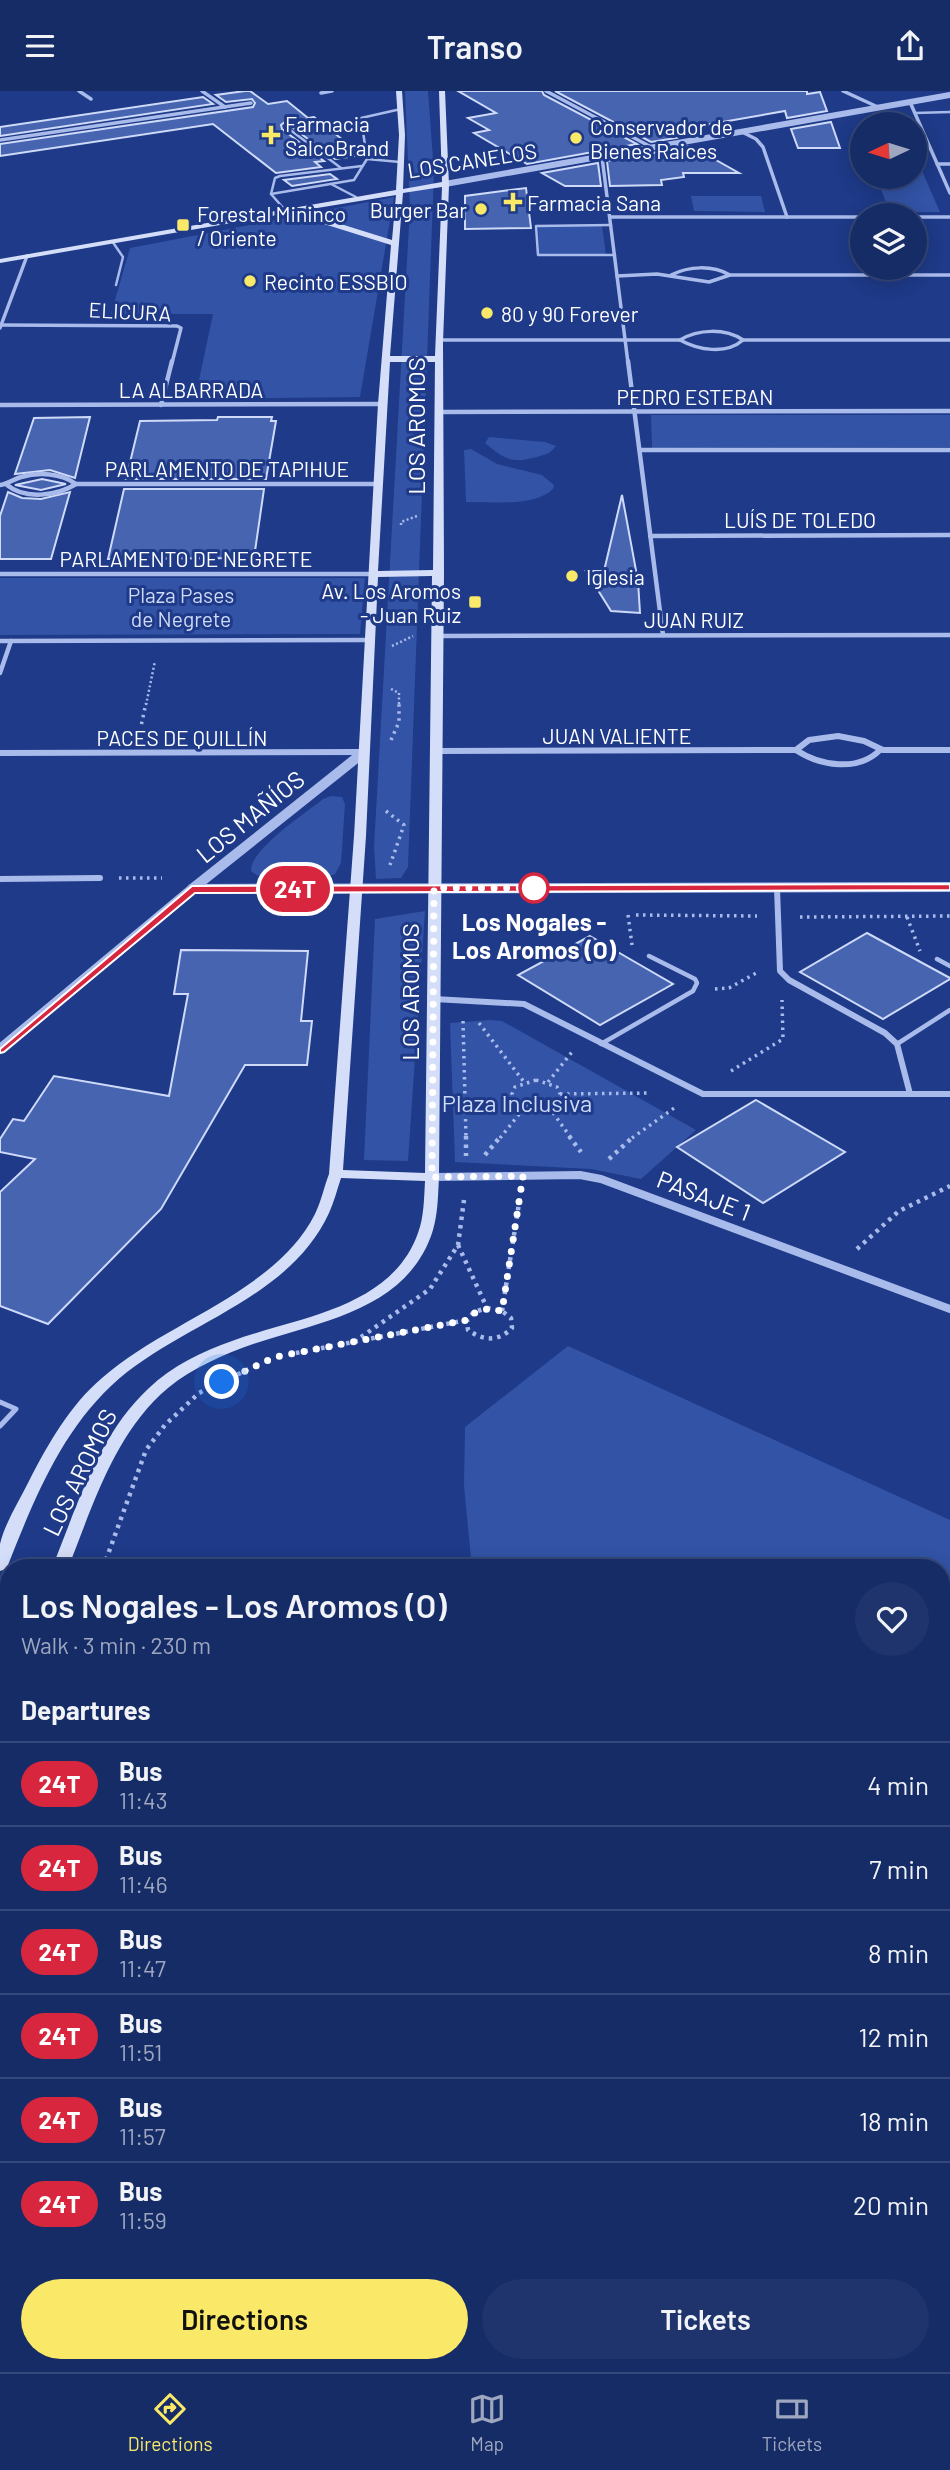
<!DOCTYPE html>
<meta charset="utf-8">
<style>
:root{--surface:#162c66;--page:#1f346c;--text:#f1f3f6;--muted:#9ea7bf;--line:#35487a;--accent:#fae968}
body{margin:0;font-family:Barlow,sans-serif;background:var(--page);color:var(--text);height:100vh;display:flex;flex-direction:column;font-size:26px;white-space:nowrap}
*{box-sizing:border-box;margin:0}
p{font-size:23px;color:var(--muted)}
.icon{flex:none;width:38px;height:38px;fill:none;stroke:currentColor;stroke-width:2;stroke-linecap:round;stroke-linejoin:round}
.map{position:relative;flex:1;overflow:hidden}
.sheet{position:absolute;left:0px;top:1468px;width:950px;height:814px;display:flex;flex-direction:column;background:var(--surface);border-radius:28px 28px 0 0;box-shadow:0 4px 18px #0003,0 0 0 2px var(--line)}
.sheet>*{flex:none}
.badge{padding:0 14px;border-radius:23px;font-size:24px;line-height:46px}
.needle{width:46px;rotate:266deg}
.tools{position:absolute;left:850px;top:21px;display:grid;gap:14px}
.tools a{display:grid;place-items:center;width:77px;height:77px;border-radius:50%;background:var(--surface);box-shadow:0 4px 18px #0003,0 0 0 2px var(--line);font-size:35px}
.you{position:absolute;width:35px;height:35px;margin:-18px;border:5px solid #fff;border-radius:50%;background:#1a73e8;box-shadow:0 0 0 10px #1a73e833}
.map>.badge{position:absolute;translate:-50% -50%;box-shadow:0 0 0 4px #fff}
h2{padding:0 21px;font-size:26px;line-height:63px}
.round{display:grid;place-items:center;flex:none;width:74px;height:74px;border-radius:37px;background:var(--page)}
.head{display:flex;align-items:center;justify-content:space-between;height:119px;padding:0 21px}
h1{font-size:33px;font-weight:600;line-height:52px}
.cta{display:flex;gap:14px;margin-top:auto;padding:14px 21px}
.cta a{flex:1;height:80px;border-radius:42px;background:var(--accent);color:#111;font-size:28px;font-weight:600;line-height:80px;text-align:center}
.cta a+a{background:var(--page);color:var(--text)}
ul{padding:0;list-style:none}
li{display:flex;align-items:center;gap:21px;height:84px;padding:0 21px;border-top:2px solid var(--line)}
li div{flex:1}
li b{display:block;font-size:26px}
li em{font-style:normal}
li .badge{min-width:77px;font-weight:700;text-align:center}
header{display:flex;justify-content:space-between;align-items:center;height:91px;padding:0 21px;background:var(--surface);font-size:32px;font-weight:600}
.tab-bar{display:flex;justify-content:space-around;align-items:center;height:98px;border-top:2px solid var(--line);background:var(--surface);font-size:19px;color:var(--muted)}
.tab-bar a{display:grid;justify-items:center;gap:4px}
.tab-bar .active{color:var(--accent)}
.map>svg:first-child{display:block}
.green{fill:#3253a6}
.building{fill:#4764b1;stroke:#cedaf8;stroke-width:2}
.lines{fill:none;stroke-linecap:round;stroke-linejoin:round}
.path-far2{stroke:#a9bbeb;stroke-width:2.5;stroke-dasharray:2 2.5;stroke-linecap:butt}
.path-far1{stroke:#a9bbeb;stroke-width:3.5;stroke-dasharray:2.5 4.5;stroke-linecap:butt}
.path{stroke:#a9bbeb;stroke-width:4.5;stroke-dasharray:3.5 5;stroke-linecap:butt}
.service-far2{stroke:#a9bbeb;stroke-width:2.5}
.service-far1{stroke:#a9bbeb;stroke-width:4.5}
.service{stroke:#a9bbeb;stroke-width:5}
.minor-far4{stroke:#a9bbeb;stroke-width:3.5}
.minor-far3{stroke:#a9bbeb;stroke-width:4.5}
.minor-far2{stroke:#a9bbeb;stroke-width:6}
.minor-far1{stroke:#a9bbeb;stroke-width:8}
.minor{stroke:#a9bbeb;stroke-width:10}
.tertiary-far1{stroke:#a9bbeb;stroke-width:6}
.tertiary{stroke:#a9bbeb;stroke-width:10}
.secondary{fill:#d4def8;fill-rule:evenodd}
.line{fill:#d7263d;stroke:#fff;stroke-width:2}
.walk{stroke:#fff;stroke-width:7;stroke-dasharray:0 12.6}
.poi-dot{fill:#fae968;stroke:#1e3a88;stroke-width:2.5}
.stop-dot{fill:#fff;stroke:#d7263d;stroke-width:3.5}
.labels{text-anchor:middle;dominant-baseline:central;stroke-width:6;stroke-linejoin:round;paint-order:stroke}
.far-poi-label{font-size:21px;fill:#fff;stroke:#1e3a88;text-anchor:start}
.far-street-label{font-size:21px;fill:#fff;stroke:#1e3a88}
.far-park-label{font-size:21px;fill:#cedaf8;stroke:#1e3a88}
.street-label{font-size:24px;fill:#fff;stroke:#1e3a88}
.stop-label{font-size:24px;font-weight:bold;fill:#fff;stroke:#1e3a88}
.park-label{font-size:24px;fill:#cedaf8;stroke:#1e3a88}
</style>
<header><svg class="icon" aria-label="menu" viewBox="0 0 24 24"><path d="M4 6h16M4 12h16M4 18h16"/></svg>Transo<svg class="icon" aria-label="share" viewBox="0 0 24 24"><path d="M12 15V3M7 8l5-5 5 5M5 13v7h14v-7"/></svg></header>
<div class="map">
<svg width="950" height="2281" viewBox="0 0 950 2281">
<rect width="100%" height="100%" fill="#1e3a88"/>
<g class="green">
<path d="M405,0H428L434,81L408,776L401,787L376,788L374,756L410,116Z"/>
<path d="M915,73H919L940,121H890L876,86H915Z"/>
<path d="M691,105H761L765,121L694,120Z"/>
<path d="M394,106L360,306L195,308L213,223H111L130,157Z"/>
<path d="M538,135H602L606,164H539Z"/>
<path d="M651,324H950V356L652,357Z"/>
<path d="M489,346L545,351L556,355C549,364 546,363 537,366C512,373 504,368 485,352Z"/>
<path d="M471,358L497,373L542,384L554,394L553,398C533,417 491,410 466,411L464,359Z"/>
<path d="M0,487H365L360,543L0,544Z"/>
<path d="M331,705L342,706L345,713L341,772L335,783C315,793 269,796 251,780C250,758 306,722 323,708Z"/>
<path d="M425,820L408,1070L364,1069L375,828Z"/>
<path d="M490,929L502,930L696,1039L641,1088L591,1078L455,1071L450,932Z"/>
<path d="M568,1255L950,1429V2281H489L490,2273H942V1477H472L464,1395L465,1336Z"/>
</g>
<g class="building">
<path d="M245,0H250L268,13L287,10L308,27L314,26L362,64L335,68L285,31L281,34L282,38L324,70L315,71L321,76L276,82L213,33L0,65V53L253,16L255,12L252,8L226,11L216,4Z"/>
<path d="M458,0H542L544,4L637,53L527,73L474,42L489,39L468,27L496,22Z"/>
<path d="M555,0H807V3L820,1L827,20L787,27L785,20L665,41L676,47L651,51Z"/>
<path d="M203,6L213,13L0,45V36Z"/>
<path d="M831,31L840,57H798L791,38Z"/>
<path d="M691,55L739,82H683L684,86L661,89L662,94L610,95L607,70Z"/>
<path d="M598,72L601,95H565L542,82Z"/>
<path d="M330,83L337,88L292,95L284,89Z"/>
<path d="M526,97L531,137L465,138V105Z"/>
<path d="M90,326L75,387L50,379L15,383L34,327Z"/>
<path d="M218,326H272L271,330H276L266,388H126L140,330L217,329Z"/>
<path d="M42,388L66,393L41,399L15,394Z"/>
<path d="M124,398H264L254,467L108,468Z"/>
<path d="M8,401L22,407L41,408L70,401L51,468H0V425Z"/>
<path d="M622,404L638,490L640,522L611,520L586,480H604Z"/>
<path d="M867,842L950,887V888L883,928L800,881Z"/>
<path d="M590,845L673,893L600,934L518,884Z"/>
<path d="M181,859L308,860L301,930H312L307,974H245L161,1118L48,1233L0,1215V1101L35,1068L0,1061V1048L13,1028L24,1030L54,985L169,1005L188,903H174Z"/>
<path d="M756,1009L845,1061L763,1112L677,1056Z"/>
</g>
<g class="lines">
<g class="path-far2">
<path d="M401,434V431L417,425"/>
<path d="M392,555L413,545"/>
<path d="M391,598L399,602V614"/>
<path d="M146,614L155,570"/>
</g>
<g class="path-far1">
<path d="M140,640L146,612"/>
<path d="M391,649L399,631V612"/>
<path d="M386,720L404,734L390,774"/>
<path d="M119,787H162"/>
<path d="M628,824L632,854"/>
<path d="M636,824L757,825"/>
<path d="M800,826L950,825"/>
<path d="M907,826L920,860"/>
<path d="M715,898L729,897L758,881"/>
<path d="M463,930L466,1047"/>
<path d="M479,932L524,991"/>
<path d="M731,980L783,948L782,909"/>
<path d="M536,989L557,996L560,1003L558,1011L537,1018L515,1011L512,1003L515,996Z"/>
<path d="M548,991L572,961"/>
<path d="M560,1003L651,1002"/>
<path d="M549,1016L571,1047"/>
<path d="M500,1047L525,1016"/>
<path d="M632,1047L677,1015"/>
</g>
<g class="path">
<path d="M466,1045V1065"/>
<path d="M569,1045L581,1061"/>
<path d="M485,1064L501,1045"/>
<path d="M609,1068L634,1045"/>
<path d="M458,1154L487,1217"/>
<path d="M857,1158L899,1120L950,1095"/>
<path d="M487,1217L502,1220L511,1227L512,1237C498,1251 484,1250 468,1239L467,1229L474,1221Z"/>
<path d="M502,1220L520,1106"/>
<path d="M354,1251L430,1198L458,1154L464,1109"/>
<path d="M296,1262L467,1229"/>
<path d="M103,1477L146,1359L165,1334L199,1302L251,1277"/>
</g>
<g class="service-far2">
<path d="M915,22L950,21"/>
<path d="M285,35L341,77"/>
<path d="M367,68L400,71"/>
<path d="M331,93L356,106"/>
<path d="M271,103L275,87L280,85L362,75"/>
<path d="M285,119L271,103L354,89L367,68L361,27L401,18"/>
<path d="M611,134L536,135L538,164H615"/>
<path d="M112,150L123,166L116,194"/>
</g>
<g class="service-far1">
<path d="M937,868L950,875"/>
<path d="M601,953L693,900L697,892L695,888L649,865"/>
<path d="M897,953L950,919"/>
</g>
<path class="service" d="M0,1311L16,1318L0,1335"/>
<g class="minor-far4">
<path d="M79,0L91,8"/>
<path d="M202,0L225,16"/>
<path d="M546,0L653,57"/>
<path d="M843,0L880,17"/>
<path d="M321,2L332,0"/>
<path d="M910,11L950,102"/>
<path d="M742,41L756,48L763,56L787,126"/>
<path d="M0,49L251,12"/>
<path d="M602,66L628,272"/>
<path d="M937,73H950"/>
<path d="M610,126H863"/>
<path d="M915,126H950"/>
<path d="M671,184C689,175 712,174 730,184"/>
<path d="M617,185L657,183L709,191L730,184H950"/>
<path d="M1,234L177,235L181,237L172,272"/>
<path d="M0,237L27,165"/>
<path d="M439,249H680C698,259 726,264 743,249"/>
<path d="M680,249C698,238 725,237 743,249H950"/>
</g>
<g class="minor-far3">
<path d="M628,270L663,544"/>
<path d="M0,314L382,313"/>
<path d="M161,314L172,270"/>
<path d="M440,321L950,320"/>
<path d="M640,359H950"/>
<path d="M0,394C8,393 14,388 21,386C39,381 61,382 76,393H378"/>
<path d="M7,394C25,409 57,405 76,393"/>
<path d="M650,445L950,444"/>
<path d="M0,483H372"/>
<path d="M438,545L950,544"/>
<path d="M0,550L369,549"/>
<path d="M0,582L11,550"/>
</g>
<g class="minor-far2">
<path d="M796,659L809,649L838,645L864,650L883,659H950"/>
<path d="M437,660L796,659C820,675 858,681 880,659"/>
<path d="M0,662L364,661"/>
<path d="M0,788L100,787"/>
<path d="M777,797L780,880L789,889L885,942L897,953L910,1003"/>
<path d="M434,908L524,913L703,1003H950"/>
</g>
<path class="minor-far1" d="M433,1086L580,1084L601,1088L950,1218"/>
<path class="minor" d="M0,1983H9"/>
<path class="tertiary-far1" d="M445,93L950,4"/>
<g class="tertiary">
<path d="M192,798L950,796"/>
<path d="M0,958L192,798L364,661"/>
</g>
<g class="secondary">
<path d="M396,0H402L405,44L403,98L442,91L439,0H445L449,94L443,251L444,482L439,1086C438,1104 438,1122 433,1139C407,1223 312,1231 242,1257C213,1268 182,1283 160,1304C112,1350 92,1417 68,1477H52C77,1415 99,1343 149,1297C172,1275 203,1260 232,1250C297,1226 391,1218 418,1142C424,1126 424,1108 425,1090L341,1087C337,1099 334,1111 329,1122C288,1211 177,1233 111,1295C60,1343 33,1411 8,1474L6,1478L0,1480C0,1472 0,1461 0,1453C5,1432 19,1410 29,1390C48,1353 70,1314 102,1287C166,1230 275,1202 315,1123C321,1111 324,1096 329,1083L354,745L378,313L391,154L289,122L0,172V168L396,99L399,44ZM442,96L435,265H390L403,102ZM396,104L392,149L299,120ZM390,271H435L433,479L378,480ZM432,485L425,1082L343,1079L366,745L378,486Z"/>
<path d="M9,1638V1702L6,1707L0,1709V1647L3,1640Z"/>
</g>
</g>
<path class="line" d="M950,793V799L195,802L4,961L0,962V958L192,795Z"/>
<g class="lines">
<path class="walk" d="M222,1291L275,1266L467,1229C477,1217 486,1217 502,1220L523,1085L432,1086L434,797H534"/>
</g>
<g class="poi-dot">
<path d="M267.5 33.5h7v7h7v7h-7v7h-7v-7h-7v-7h7z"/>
<circle cx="576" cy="47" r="7"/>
<path d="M509.5 100.5h7v7h7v7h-7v7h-7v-7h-7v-7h7z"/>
<circle cx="481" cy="118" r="7"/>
<rect x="176" y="127" width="14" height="14" rx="3.5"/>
<circle cx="250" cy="190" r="7"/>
<circle cx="487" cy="222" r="7"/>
<circle cx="572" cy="485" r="7"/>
<rect x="468" y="504" width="14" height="14" rx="3.5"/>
</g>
<circle class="stop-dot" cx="534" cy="797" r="14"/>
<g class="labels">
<g class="far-poi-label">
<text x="285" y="32">Farmacia<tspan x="285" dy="24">SalcoBrand</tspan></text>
<text x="590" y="35">Conservador de<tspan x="590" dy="24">Bienes Raices</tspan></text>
<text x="527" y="111">Farmacia Sana</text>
<text x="467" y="118" text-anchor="end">Burger Bar</text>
<text x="197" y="122">Forestal Mininco<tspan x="197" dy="24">/ Oriente</tspan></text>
<text x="264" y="190">Recinto ESSBIO</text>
<text x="501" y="222">80 y 90 Forever</text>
<text x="586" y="485">Iglesia</text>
<text x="461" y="499" text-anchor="end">Av. Los Aromos<tspan x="461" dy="24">- Juan Ruiz</tspan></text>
</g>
<g class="far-street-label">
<text transform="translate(472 69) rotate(-9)">LOS CANELOS</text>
<text transform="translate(130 220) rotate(3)">ELICURA</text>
<text x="191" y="298">LA ALBARRADA</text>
<text x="695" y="305">PEDRO ESTEBAN</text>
<text x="227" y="377">PARLAMENTO DE TAPIHUE</text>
<text x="800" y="428">LUÍS DE TOLEDO</text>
<text x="186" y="467">PARLAMENTO DE NEGRETE</text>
<text x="694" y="528">JUAN RUIZ</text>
<text x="617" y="644">JUAN VALIENTE</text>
<text x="182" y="646">PACES DE QUILLÍN</text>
</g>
<g class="far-park-label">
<text x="181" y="503">Plaza Pases<tspan x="181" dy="24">de Negrete</tspan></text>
</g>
<g class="street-label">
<text transform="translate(415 335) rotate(-90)">LOS AROMOS</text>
<text transform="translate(250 725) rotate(-39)">LOS MAÑÍOS</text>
<text transform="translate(409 901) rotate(-90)">LOS AROMOS</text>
<text transform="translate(704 1104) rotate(21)">PASAJE 1</text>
<text transform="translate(79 1381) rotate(-64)">LOS AROMOS</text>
</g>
<g class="stop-label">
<text x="534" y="830">Los Nogales -<tspan x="534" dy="28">Los Aromos (O)</tspan></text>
</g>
<g class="park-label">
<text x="517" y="1011">Plaza Inclusiva</text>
</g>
</g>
</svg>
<div class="tools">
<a><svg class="needle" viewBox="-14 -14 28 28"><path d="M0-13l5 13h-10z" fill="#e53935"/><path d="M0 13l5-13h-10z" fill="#9ea7bf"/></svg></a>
<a><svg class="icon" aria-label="layers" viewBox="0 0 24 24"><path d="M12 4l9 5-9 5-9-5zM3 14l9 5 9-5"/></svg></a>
</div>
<div class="you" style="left:222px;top:1291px"></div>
<b class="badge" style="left:295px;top:798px;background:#d7263d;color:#fff">24T</b>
<section class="sheet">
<div class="head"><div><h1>Los Nogales - Los Aromos (O)</h1><p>Walk · 3 min · 230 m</p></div><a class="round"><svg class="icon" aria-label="heart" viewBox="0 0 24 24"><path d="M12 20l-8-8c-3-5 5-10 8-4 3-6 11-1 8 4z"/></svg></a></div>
<h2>Departures</h2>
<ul>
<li><span class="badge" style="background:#d7263d;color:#fff">24T</span><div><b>Bus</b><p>11:43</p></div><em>4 min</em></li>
<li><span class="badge" style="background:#d7263d;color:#fff">24T</span><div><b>Bus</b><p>11:46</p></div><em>7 min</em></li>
<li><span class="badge" style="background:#d7263d;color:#fff">24T</span><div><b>Bus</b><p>11:47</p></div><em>8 min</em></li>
<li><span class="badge" style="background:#d7263d;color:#fff">24T</span><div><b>Bus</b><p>11:51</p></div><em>12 min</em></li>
<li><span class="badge" style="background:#d7263d;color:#fff">24T</span><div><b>Bus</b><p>11:57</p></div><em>18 min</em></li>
<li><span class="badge" style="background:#d7263d;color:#fff">24T</span><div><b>Bus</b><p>11:59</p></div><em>20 min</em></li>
</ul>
<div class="cta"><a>Directions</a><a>Tickets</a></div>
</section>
</div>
<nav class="tab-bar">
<a class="active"><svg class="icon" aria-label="directions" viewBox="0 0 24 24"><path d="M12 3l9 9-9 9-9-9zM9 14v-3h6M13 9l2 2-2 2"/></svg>Directions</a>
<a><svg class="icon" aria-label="map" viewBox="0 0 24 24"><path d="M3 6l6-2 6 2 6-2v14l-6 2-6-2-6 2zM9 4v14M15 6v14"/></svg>Map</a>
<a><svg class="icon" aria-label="tickets" viewBox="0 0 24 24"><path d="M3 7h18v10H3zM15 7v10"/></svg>Tickets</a>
</nav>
